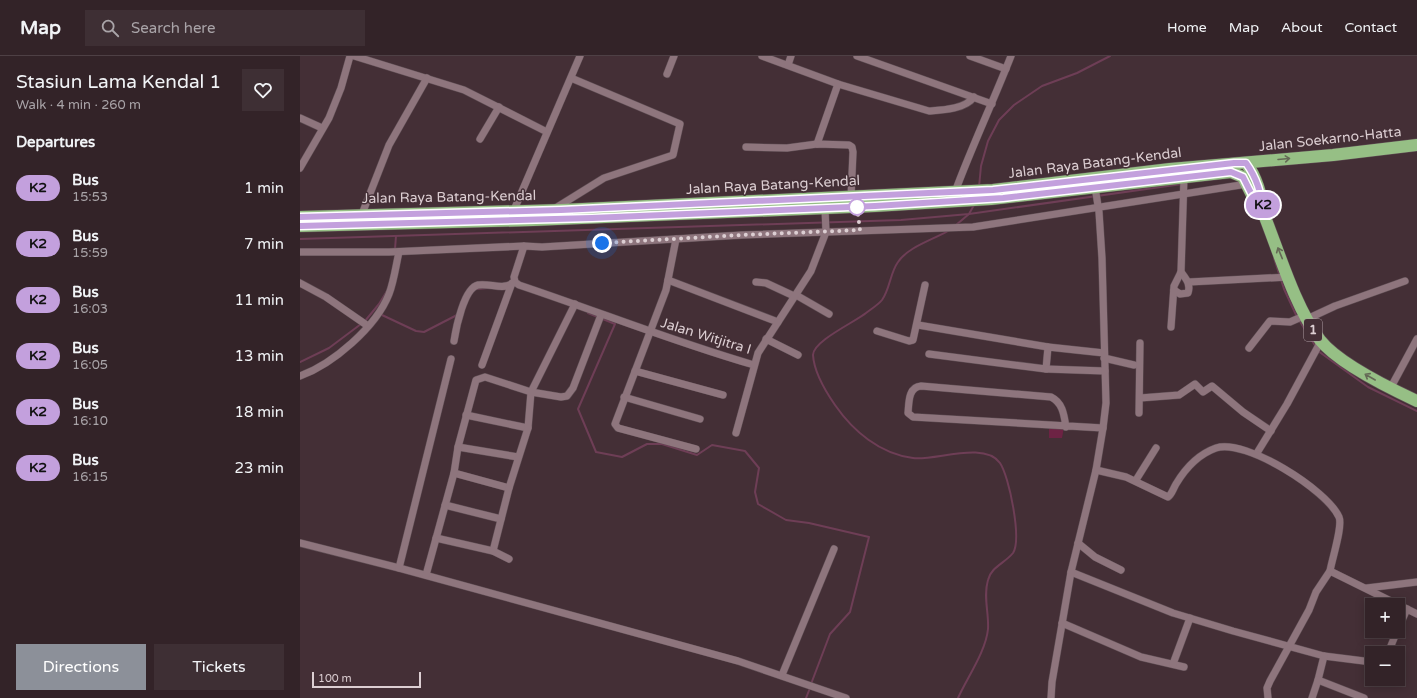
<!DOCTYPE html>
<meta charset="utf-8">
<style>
:root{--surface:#332328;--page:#3e2f34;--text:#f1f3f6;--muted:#a9a4a8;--line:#4e4045;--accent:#8c9099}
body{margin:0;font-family:"Varela Round",sans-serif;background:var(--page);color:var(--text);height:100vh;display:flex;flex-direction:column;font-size:15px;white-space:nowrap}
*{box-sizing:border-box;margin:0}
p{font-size:13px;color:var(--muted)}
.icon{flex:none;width:22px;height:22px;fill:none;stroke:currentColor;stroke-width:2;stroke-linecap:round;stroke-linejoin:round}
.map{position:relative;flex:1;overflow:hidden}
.details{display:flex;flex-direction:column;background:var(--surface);width:300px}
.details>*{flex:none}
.badge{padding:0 8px;border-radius:13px;font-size:14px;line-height:26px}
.tools{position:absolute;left:1065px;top:542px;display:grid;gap:8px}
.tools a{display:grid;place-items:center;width:40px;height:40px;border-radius:0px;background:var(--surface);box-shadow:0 2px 10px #0003,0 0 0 1px var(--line);font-size:20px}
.scale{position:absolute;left:12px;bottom:10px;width:109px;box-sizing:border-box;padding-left:4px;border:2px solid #dcced2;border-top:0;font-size:11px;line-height:14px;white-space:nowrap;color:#dcced2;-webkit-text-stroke:3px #442f36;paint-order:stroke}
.you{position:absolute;width:20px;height:20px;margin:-10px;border:3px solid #fff;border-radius:50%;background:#1a73e8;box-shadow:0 0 0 6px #1a73e833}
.map>.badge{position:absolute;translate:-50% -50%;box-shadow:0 0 0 2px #fff}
h2{padding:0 16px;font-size:15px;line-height:36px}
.round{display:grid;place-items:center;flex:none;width:42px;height:42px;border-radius:0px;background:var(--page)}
.head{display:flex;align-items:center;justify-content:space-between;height:68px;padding:0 16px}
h1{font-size:19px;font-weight:600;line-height:30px}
.cta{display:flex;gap:8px;margin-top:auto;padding:8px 16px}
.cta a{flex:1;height:46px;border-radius:0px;background:var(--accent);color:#fff;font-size:16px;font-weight:600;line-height:46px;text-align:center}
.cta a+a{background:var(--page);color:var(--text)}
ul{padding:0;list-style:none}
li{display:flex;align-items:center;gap:12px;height:56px;padding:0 16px}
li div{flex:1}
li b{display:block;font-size:15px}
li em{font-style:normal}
li .badge{min-width:44px;font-weight:700;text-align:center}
header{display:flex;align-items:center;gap:24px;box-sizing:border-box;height:56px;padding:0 20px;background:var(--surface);border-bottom:1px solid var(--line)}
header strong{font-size:19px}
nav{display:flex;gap:22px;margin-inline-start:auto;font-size:14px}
.search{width:280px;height:36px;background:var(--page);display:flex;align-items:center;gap:10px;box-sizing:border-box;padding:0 14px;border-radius:0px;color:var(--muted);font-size:15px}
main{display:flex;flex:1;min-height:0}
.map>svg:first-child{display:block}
.green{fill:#6d2344}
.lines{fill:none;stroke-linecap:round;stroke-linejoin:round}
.stream{stroke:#6e3e56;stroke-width:2}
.street-casing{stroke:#5f4e54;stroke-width:8}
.highway-casing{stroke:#5f4e54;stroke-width:13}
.street{stroke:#8e757d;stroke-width:7}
.highway{stroke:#96bf85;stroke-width:12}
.oneway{stroke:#656956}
.line-casing{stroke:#fff;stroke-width:9}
.line{stroke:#c3a0dd;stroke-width:6}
.walk{stroke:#dcced2;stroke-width:4;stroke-dasharray:0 7.2}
.stop-dot{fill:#fff;stroke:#c3a0dd;stroke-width:2}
.labels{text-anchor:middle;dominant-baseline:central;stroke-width:3;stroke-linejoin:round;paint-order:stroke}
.shield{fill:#442f36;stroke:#ae9ea3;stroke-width:1}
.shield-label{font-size:13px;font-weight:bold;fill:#dcced2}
.street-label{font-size:14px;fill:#dcced2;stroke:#442f36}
</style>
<header>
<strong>Map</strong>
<div class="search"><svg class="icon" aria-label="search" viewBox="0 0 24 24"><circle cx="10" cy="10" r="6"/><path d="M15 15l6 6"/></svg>Search here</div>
<nav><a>Home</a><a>Map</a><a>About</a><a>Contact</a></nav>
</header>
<main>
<section class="details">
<div class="head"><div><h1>Stasiun Lama Kendal 1</h1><p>Walk · 4 min · 260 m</p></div><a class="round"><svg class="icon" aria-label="heart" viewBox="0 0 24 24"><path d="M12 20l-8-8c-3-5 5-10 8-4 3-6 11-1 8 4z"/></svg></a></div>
<h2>Departures</h2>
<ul>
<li><span class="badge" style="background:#c3a0dd;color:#111">K2</span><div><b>Bus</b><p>15:53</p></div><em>1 min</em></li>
<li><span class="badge" style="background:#c3a0dd;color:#111">K2</span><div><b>Bus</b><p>15:59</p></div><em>7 min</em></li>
<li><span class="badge" style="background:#c3a0dd;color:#111">K2</span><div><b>Bus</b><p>16:03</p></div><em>11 min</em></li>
<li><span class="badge" style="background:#c3a0dd;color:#111">K2</span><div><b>Bus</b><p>16:05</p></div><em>13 min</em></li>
<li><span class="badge" style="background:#c3a0dd;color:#111">K2</span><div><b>Bus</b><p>16:10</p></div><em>18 min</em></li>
<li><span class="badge" style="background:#c3a0dd;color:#111">K2</span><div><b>Bus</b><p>16:15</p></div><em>23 min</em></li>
</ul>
<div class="cta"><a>Directions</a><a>Tickets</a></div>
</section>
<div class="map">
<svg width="1117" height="642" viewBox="0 0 1117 642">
<rect width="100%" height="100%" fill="#442f36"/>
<path class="green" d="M749,370L764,371L762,382H749Z"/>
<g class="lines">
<g class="stream">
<path d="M679,131L681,110L688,85L699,64L714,49L742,30L777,17L810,0"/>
<path d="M656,169L669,158L674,149"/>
<path d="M648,175C632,184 608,191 598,206C590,217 590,233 582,244C578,249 571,253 566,257C555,266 513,285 513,299C514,316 526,336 535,349C553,375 580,398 613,402C635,405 684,385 700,407C709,420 722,483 713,497C705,507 691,511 688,524C683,541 689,556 688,573C686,595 667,622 658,642"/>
<path d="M0,183L601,164L669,158L882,128"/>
<path d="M95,193L96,180"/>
<path d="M974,202L984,233L997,261"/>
<path d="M177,233L188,232"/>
<path d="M288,257L315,268L278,353L296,396L322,401L347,388H362L397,399L412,389L445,395L459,412L455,436L458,448L486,464L509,467L569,481L550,556L530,578L511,628"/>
<path d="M82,259L116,275L124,276L157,259"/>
<path d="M999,264L1016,291"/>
<path d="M65,265L79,248L87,235"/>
<path d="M1018,295L1068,331L1117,355"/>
<path d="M0,306L29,292L61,268"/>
<path d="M506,642L510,632"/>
</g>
<g class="street-casing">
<g id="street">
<path d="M54,0L164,34L247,76"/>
<path d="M462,0L538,28L629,55C644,54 665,53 674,41"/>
<path d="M557,0L692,48"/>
<path d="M670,0L706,13"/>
<path d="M488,9L491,0"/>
<path d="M367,18L374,0"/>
<path d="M0,62L22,72"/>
<path d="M180,83L199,51"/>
<path d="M517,88L538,28"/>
<path d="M446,91L487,92L517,88L549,89L552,91L553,96L551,141"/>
<path d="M0,112L29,62L41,32L50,0"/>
<path d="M655,136C672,90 693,46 711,0"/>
<path d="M254,153L304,122L373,99L380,68L271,22"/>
<path d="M214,154L280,0"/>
<path d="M62,158L89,89L127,22"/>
<path d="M376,183L366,234L315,368L318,372L396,393"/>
<path d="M224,190L214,221L215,226L219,229C297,255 374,286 454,309"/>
<path d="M0,196H89L224,190L242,191L442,179L673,171L947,128"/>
<path d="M368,224L478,266"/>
<path d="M456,226L466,227L494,240"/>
<path d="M889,226L989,221"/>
<path d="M0,227L26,241L68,270"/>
<path d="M874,234L880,238L888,237C891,228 886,223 881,216"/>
<path d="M496,239L529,258"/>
<path d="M1007,263L1035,250L1105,225"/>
<path d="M618,269L748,291"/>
<path d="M871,271L874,230L881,216L884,121"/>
<path d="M577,275L609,285L613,284L625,229"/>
<path d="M466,283L498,299"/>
<path d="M154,285C156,272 164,232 178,229C190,227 201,234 212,228"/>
<path d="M949,292L970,265L990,266L1006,259"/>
<path d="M629,298L746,313L748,291L804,297"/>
<path d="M804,302L834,309"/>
<path d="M182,309L212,227"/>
<path d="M746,313L805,315"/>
<path d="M335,315L423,339"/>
<path d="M0,320C33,308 76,271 89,238C94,225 96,209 99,196"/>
<path d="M1090,333L1117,283"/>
<path d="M324,341L400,363"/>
<path d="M840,342L879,339L895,328L903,336L912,330L943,356L971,375"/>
<path d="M839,357L840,287"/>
<path d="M166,359L228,372"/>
<path d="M766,371C764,359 763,347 751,341L621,330C608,331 609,347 608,357L613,361L803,372"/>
<path d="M436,377L458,297L511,215L526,176L525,153"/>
<path d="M158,391L218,401"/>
<path d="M957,397L987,348L1021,285"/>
<path d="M796,414L826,421L868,441C872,438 873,433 876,428C885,413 899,398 916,392C945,382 1027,434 1039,461C1043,470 1032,503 1030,515L1117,558"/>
<path d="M154,417L209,432"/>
<path d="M836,424L856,392"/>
<path d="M145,449L201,463"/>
<path d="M136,482L193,495L209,503"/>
<path d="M0,487L99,512L438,605L546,642"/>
<path d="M778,487L795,501L821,514"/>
<path d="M193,495L209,432L228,372L231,336L275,248"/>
<path d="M99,512L151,303"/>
<path d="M771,516L873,557L933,575L1024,600L1072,606"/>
<path d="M126,519L154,417L158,391L176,324L185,321L231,336L261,341L267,340L273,332L301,259"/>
<path d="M1067,532L1117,526"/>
<path d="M762,567L841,601L884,611"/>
<path d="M1098,573L1107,553"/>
<path d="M1088,597L1097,575"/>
<path d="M1024,600L1018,624L1064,642"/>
<path d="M873,608L890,562"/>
<path d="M482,619L534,493"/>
<path d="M751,642L752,626L771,516L796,414L803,372L806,347L802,202L799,156L795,131"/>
<path d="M968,642L967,632L970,625L1009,554L1016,536L1030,515"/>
<path d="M1012,642L1018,624"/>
</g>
</g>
<g class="highway-casing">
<g id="highway">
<path d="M946,107C956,120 962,139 963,156C979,196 995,251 1020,284C1039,308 1089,332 1117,345"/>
<path d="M0,161L261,154L693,134L870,113L1033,99L1117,89"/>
<path d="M0,170L233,164L575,150L691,143L931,116L943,121L957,149L963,156"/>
</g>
</g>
<use href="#street" class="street"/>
<use href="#highway" class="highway"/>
</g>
<defs><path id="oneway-shaft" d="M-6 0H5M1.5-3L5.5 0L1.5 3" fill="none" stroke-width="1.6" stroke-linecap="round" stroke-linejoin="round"/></defs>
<g class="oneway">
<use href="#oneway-shaft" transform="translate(984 103) rotate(-5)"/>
<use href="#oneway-shaft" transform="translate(980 197) rotate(-112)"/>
<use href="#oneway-shaft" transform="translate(1070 321) rotate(-150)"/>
</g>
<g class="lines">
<g class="line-casing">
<path id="line" d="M0,161L261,154L693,134L934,107H946C956,121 962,139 963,156L957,149L943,121L931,116L703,142L575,150L292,162L0,170"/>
</g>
<use href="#line" class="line"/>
<path class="walk" d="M302,187L442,179L560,174L557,151"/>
</g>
<circle class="stop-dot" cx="557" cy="151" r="8"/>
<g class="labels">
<rect class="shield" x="1004" y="263" width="18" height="22" rx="3"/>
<g class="shield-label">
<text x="1013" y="274">1</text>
</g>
<g class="street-label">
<text transform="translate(1030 83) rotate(-6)">Jalan Soekarno-Hatta</text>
<text transform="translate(795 107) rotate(-7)">Jalan Raya Batang-Kendal</text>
<text transform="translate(473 129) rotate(-3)">Jalan Raya Batang-Kendal</text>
<text transform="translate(149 141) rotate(-1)">Jalan Raya Batang-Kendal</text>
<text transform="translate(406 280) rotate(17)">Jalan Witjitra I</text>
</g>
</g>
</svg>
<div class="tools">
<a>+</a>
<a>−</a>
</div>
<div class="scale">100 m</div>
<div class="you" style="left:302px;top:187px"></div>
<b class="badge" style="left:963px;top:149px;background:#c3a0dd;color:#111">K2</b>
</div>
</main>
